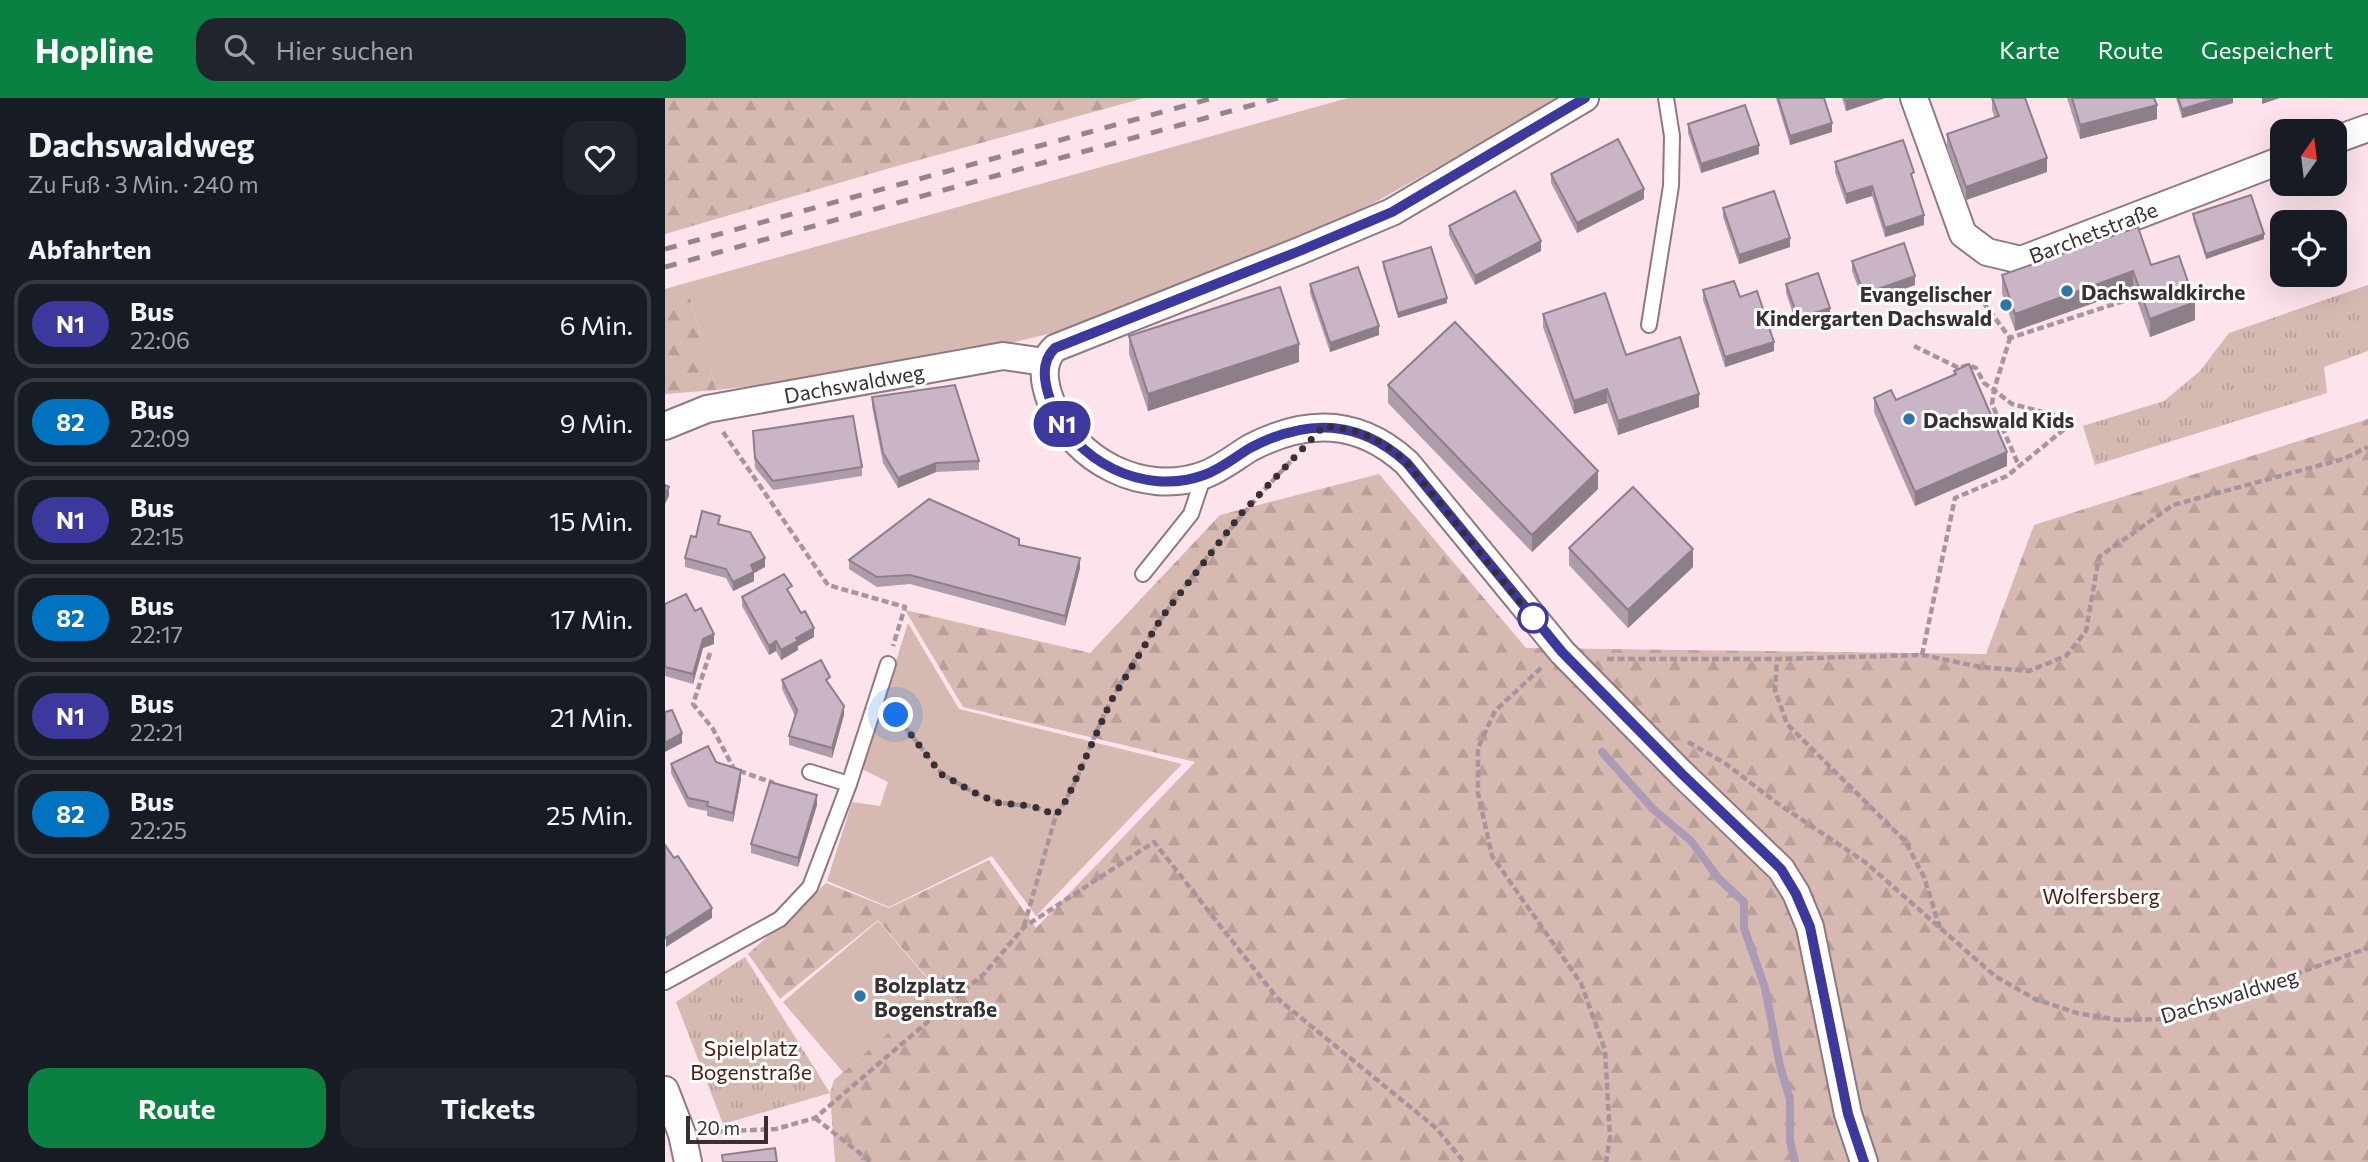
<!DOCTYPE html>
<html lang="de">
<meta charset="utf-8">
<style>
:root{--surface:#171b24;--page:#20242c;--text:#f1f3f6;--muted:#9ea1a6;--line:#363941;--accent:#0b8043}
body{margin:0;font-family:Commissioner,sans-serif;background:var(--page);color:var(--text);height:100vh;display:flex;flex-direction:column;font-size:26px;white-space:nowrap}
*{box-sizing:border-box;margin:0}
p{font-size:23px;color:var(--muted)}
.icon{flex:none;width:38px;height:38px;fill:none;stroke:currentColor;stroke-width:2;stroke-linecap:round;stroke-linejoin:round}
.map{position:relative;flex:1;overflow:hidden}
.details{display:flex;flex-direction:column;background:var(--surface);width:665px}
.details>*{flex:none}
.badge{padding:0 14px;border-radius:23px;font-size:24px;line-height:46px}
.needle{width:46px;rotate:14deg}
.buttons{position:absolute;left:1605px;top:21px;display:grid;gap:14px}
.buttons a{display:grid;place-items:center;width:77px;height:77px;border-radius:14px;background:var(--surface);box-shadow:0 7px 28px #0002;font-size:35px}
.scale{position:absolute;left:21px;bottom:18px;width:82px;box-sizing:border-box;padding-left:7px;border:4px solid #392f33;border-top:0;font-size:19px;line-height:24px;white-space:nowrap;color:#392f33;-webkit-text-stroke:5px #fff;paint-order:stroke}
.you{position:absolute;width:35px;height:35px;margin:-18px;border:5px solid #fff;border-radius:50%;background:#1a73e8;box-shadow:0 0 0 10px #1a73e833}
.map>.badge{position:absolute;translate:-50% -50%;box-shadow:0 0 0 4px #fff}
h2{padding:0 28px;font-size:26px;line-height:63px}
.round{display:grid;place-items:center;flex:none;width:74px;height:74px;border-radius:21px;background:var(--page)}
.headline{display:flex;align-items:center;justify-content:space-between;height:119px;padding:0 28px}
h1{font-size:33px;font-weight:700;line-height:52px}
.action{display:flex;gap:14px;margin-top:auto;padding:14px 28px}
.action a{flex:1;height:80px;border-radius:21px;background:var(--accent);color:#fff;font-size:28px;font-weight:700;line-height:80px;text-align:center}
.action a+a{background:var(--page);color:var(--text)}
ul{padding:0;list-style:none}
li{display:flex;align-items:center;gap:21px;height:88px;margin:0 14px 10px;padding:0 14px;border:4px solid var(--line);border-radius:21px}
li div{flex:1}
li b{display:block;font-size:26px}
li em{font-style:normal}
li .badge{min-width:77px;font-weight:700;text-align:center}
header{display:flex;align-items:center;gap:42px;box-sizing:border-box;height:98px;padding:0 35px;background:var(--accent);color:#fff}
header strong{font-size:33px}
nav{display:flex;gap:38px;margin-inline-start:auto;font-size:24px}
.search{width:490px;height:63px;background:var(--page);display:flex;align-items:center;gap:18px;box-sizing:border-box;padding:0 24px;border-radius:21px;color:var(--muted);font-size:26px}
main{display:flex;flex:1;min-height:0}
.map>svg:first-child{display:block}
.grass{fill:#d6b9b0}
.forest{fill:url(#forest-firs)}
.park{fill:url(#park-tufts)}
.lines{fill:none;stroke-linecap:round;stroke-linejoin:round}
.stream{stroke:#ab9bb4;stroke-width:8}
.lane-casing{stroke:#8f7880;stroke-width:18}
.street-casing{stroke:#8f7880;stroke-width:30}
.path{stroke:#a8959c;stroke-width:4.5;stroke-dasharray:7 3.5;stroke-linecap:butt}
.lane{stroke:#fff;stroke-width:14}
.street{stroke:#fff;stroke-width:26}
.rail{stroke:#96848b;stroke-width:5;stroke-dasharray:12 12;stroke-linecap:butt}
.wall{fill:#ad9ca9}
.shaded-wall{fill:#8d7f8a}
.building{fill:#c9b5c5;stroke:#8d7f8a;stroke-width:2}
.line-casing{stroke:#fff;stroke-width:16}
.line{stroke:#3c389e;stroke-width:10}
.walk{stroke:#392f33;stroke-width:7;stroke-dasharray:0 12.6}
.poi-dot{fill:#3075aa;stroke:#fff;stroke-width:2.5}
.stop-dot{fill:#fff;stroke:#3c389e;stroke-width:3.5}
.labels{text-anchor:middle;dominant-baseline:central;stroke-width:6;stroke-linejoin:round;paint-order:stroke}
.street-label{font-size:21px;fill:#392f33;stroke:#fff}
.poi-label{font-size:21px;font-weight:bold;fill:#392f33;stroke:#fff;text-anchor:start}
.park-label{font-size:21px;fill:#4f1c0c;stroke:#fff}
</style>
<header>
<strong>Hopline</strong>
<div class="search"><svg class="icon" aria-label="search" viewBox="0 0 24 24"><circle cx="10" cy="10" r="6"/><path d="M15 15l6 6"/></svg>Hier suchen</div>
<nav><a>Karte</a><a>Route</a><a>Gespeichert</a></nav>
</header>
<main>
<section class="details">
<div class="headline"><div><h1>Dachswaldweg</h1><p>Zu Fuß · 3 Min. · 240 m</p></div><a class="round"><svg class="icon" aria-label="heart" viewBox="0 0 24 24"><path d="M12 20l-8-8c-3-5 5-10 8-4 3-6 11-1 8 4z"/></svg></a></div>
<h2>Abfahrten</h2>
<ul>
<li><span class="badge" style="background:#3c389e;color:#fff">N1</span><div><b>Bus</b><p>22:06</p></div><em>6 Min.</em></li>
<li><span class="badge" style="background:#0073c0;color:#fff">82</span><div><b>Bus</b><p>22:09</p></div><em>9 Min.</em></li>
<li><span class="badge" style="background:#3c389e;color:#fff">N1</span><div><b>Bus</b><p>22:15</p></div><em>15 Min.</em></li>
<li><span class="badge" style="background:#0073c0;color:#fff">82</span><div><b>Bus</b><p>22:17</p></div><em>17 Min.</em></li>
<li><span class="badge" style="background:#3c389e;color:#fff">N1</span><div><b>Bus</b><p>22:21</p></div><em>21 Min.</em></li>
<li><span class="badge" style="background:#0073c0;color:#fff">82</span><div><b>Bus</b><p>22:25</p></div><em>25 Min.</em></li>
</ul>
<div class="action"><a>Route</a><a>Tickets</a></div>
</section>
<div class="map">
<svg width="1703" height="1064" viewBox="0 0 1703 1064">
<defs>
<pattern id="forest-firs" width="22" height="20" patternUnits="userSpaceOnUse" patternTransform="scale(1.75)"><rect width="22" height="20" fill="#d6b9b0"/><path d="M5 1l3.5 6h-7zM16 11l3.5 6h-7z" fill="#b89f98"/></pattern>
<pattern id="park-tufts" width="24" height="20" patternUnits="userSpaceOnUse" patternTransform="scale(1.75)"><rect width="24" height="20" fill="#d6b9b0"/><path d="M3 7l-1-3M5 7V3M7 7l1-3M15 17l-1-3M17 17v-4M19 17l1-3" fill="none" stroke="#b89f98"/></pattern>
</defs>
<rect width="100%" height="100%" fill="#fde3ec"/>
<g class="grass">
<path d="M683,0H896L709,105L661,128L400,232L346,245L307,248L107,286L51,292L21,185Z"/>
<path d="M243,525L294,611L517,666L371,818L327,758L224,809L162,783L187,704L215,708L223,684L197,671Z"/>
<path d="M213,823L273,893L178,974L118,904Z"/>
</g>
<g class="forest">
<path d="M0,0H479L225,70L0,136Z"/>
<path d="M21,185L51,292L0,296V191Z"/>
<path d="M1703,321V1064H170L165,995L169,982L273,892L213,822L115,901L83,856L161,785L224,810L324,762L371,830L530,664L298,609L240,512L425,555L555,417L714,376L861,550L1321,556L1369,427Z"/>
</g>
<g class="park">
<path d="M1703,187V253L1659,269L1662,295L1430,367L1418,328L1499,303L1535,273L1564,235Z"/>
<path d="M80,859L165,995L58,1026L11,904Z"/>
</g>
<g class="lines">
<path class="stream" d="M937,654L988,711L1026,743L1054,781L1079,804V830L1100,890L1115,968L1125,1001V1043L1130,1064"/>
<g class="lane-casing">
<g id="lane">
<path d="M984,227L1006,88L1007,38L1001,0"/>
<path d="M478,476L526,416L539,377"/>
<path d="M145,674L184,686"/>
<path d="M0,884L115,821L145,789L184,686L223,566"/>
</g>
</g>
<g class="street-casing">
<g id="street">
<path d="M920,0L727,114L632,154L390,250C375,264 379,286 386,304C408,363 479,399 539,377C556,371 570,359 585,350C642,320 694,321 742,365L897,554L1017,676L1116,771L1131,795L1145,829L1183,1016L1199,1064"/>
<path d="M1249,0L1298,136L1322,154L1356,162L1617,62"/>
<path d="M1670,42L1703,30"/>
<path d="M0,328L42,311L338,258L380,264"/>
<path d="M0,992L17,1036L23,1064"/>
</g>
</g>
<g class="path">
<path d="M1318,204L1345,240L1471,199"/>
<path d="M1249,248L1294,270L1303,267L1311,270L1319,285L1329,292L1327,306L1354,368"/>
<path d="M58,334L163,487L240,509L228,548"/>
<path d="M45,555L28,606L48,631L69,671L109,685"/>
<path d="M1257,557L1290,400L1342,378L1402,329L1401,320L1347,306L1329,292L1345,240"/>
<path d="M942,561H1112"/>
<path d="M876,570L830,613L813,650V695L827,758L916,885L940,952L945,1039L941,1064"/>
<path d="M228,614L277,676L308,694L334,705L367,708L390,717"/>
<path d="M1023,644L1061,666L1112,705L1200,764L1330,878L1370,901L1412,915L1453,922L1499,921L1550,905L1703,850"/>
<path d="M359,828L391,717C416,682 426,639 447,601C495,513 558,435 627,362"/>
<path d="M1275,830L1259,779L1240,743L1122,626L1110,592L1112,561L1257,557L1316,569L1364,573L1401,558L1421,533L1434,459L1508,407L1678,361L1703,349"/>
<path d="M150,1020L206,1064"/>
<path d="M43,1034L111,1031L150,1020L320,875L359,829L489,744L613,901L771,1030L799,1064"/>
</g>
<use href="#lane" class="lane"/>
<use href="#street" class="street"/>
<g class="rail">
<path d="M0,151L548,0"/>
<path d="M0,169L613,0"/>
</g>
</g>
<g class="wall">
<path d="M1111,0H1159L1167,34L1125,47Z"/>
<path d="M1177,0H1220L1181,13Z"/>
<path d="M1327,0H1360L1382,74L1301,102L1282,50V36L1330,20L1327,12Z"/>
<path d="M1402,0H1489L1492,21L1415,41Z"/>
<path d="M1511,0H1568V5L1517,20Z"/>
<path d="M1023,26L1094,56L1036,75L1023,35Z"/>
<path d="M1170,64L1248,84L1259,127L1220,139L1207,98L1181,106L1170,74Z"/>
<path d="M886,76L979,101L912,135L886,85Z"/>
<path d="M1058,110L1125,149L1074,166L1058,119Z"/>
<path d="M1528,116L1599,141L1541,161L1528,121Z"/>
<path d="M784,128L876,153L810,187L784,137Z"/>
<path d="M1187,163L1250,187L1199,205L1187,173Z"/>
<path d="M718,164L782,205L733,220L718,169Z"/>
<path d="M1486,167L1530,222L1485,239L1468,191L1350,233L1337,195V177Z"/>
<path d="M645,186L714,237L665,254L645,195Z"/>
<path d="M1121,186L1165,219L1133,230L1121,195Z"/>
<path d="M1038,192L1075,199L1109,253L1060,269L1038,202Z"/>
<path d="M878,216L961,257L1034,309L953,337L942,305L909,316L878,229Z"/>
<path d="M464,238L634,264L483,313L464,256Z"/>
<path d="M1289,273L1342,368L1250,408L1209,314V300L1231,302L1289,277Z"/>
<path d="M723,287L933,391L867,454L723,305Z"/>
<path d="M207,299L314,363V372L271,374L233,390L218,365L207,308Z"/>
<path d="M88,333L197,369V378L108,392L90,370Z"/>
<path d="M55,427L100,469L89,475V483L68,493L61,480L20,469V460L31,439Z"/>
<path d="M354,447L415,470L400,528L245,486L212,489L184,471V462Z"/>
<path d="M904,450L1028,469L963,530L904,467Z"/>
<path d="M126,498L149,539L133,548V552L116,562L111,553L104,557L77,508V499Z"/>
<path d="M0,506L30,513L49,546L38,550L28,586L0,578Z"/>
<path d="M117,582L165,587L179,617L167,660L124,647V638L130,618L117,591Z"/>
<path d="M51,664L76,681L68,724L42,718V713L23,709L6,675V666Z"/>
<path d="M152,707L133,769L86,755V746Z"/>
</g>
<g class="shaded-wall">
<path d="M1191,0H1220L1181,13V3Z"/>
<path d="M1554,0H1568V5L1517,20V11Z"/>
<path d="M1597,0H1615L1597,6Z"/>
<path d="M1492,7V21L1415,41V27Z"/>
<path d="M1167,25V34L1125,47V38Z"/>
<path d="M1094,47V56L1036,75V66Z"/>
<path d="M1382,60V74L1301,102V89Z"/>
<path d="M1207,88V98L1181,106V96Z"/>
<path d="M979,91V101L912,135V125Z"/>
<path d="M1259,117V127L1220,139V130Z"/>
<path d="M1599,136V141L1541,161V156Z"/>
<path d="M1125,140V149L1074,166V157Z"/>
<path d="M876,143V153L810,187V178Z"/>
<path d="M1468,173V191L1350,233V216Z"/>
<path d="M1250,178V187L1199,205V196Z"/>
<path d="M782,200V205L733,220V215Z"/>
<path d="M1530,204V222L1485,239V221Z"/>
<path d="M1165,210V219L1133,230V220Z"/>
<path d="M714,228V237L665,254V245Z"/>
<path d="M1109,244V253L1060,269V259Z"/>
<path d="M634,246V264L483,313V296Z"/>
<path d="M942,291V305L909,316V303Z"/>
<path d="M1034,296V309L953,337V323Z"/>
<path d="M1342,354V368L1250,408V394Z"/>
<path d="M271,365V374L233,390V380Z"/>
<path d="M933,373V391L867,454V437Z"/>
<path d="M4,389V398L0,406V397Z"/>
<path d="M1028,451V469L963,530V512Z"/>
<path d="M100,460V469L89,475V483L68,493V484L86,467Z"/>
<path d="M415,460V470L400,528V518Z"/>
<path d="M149,530V539L133,548V552L116,562V552L131,540Z"/>
<path d="M49,536V546L38,550L28,586V576L38,541Z"/>
<path d="M111,543V553L104,557V548Z"/>
<path d="M179,608V617L167,660V650Z"/>
<path d="M17,635V645L0,654V645Z"/>
<path d="M76,672V681L68,724V715Z"/>
<path d="M152,697V707L133,769V760Z"/>
<path d="M47,810V820L1,849V840Z"/>
</g>
<g class="building">
<path d="M1113,0H1159L1167,25L1125,38Z"/>
<path d="M1180,0H1191L1181,3Z"/>
<path d="M1327,0H1360L1382,60L1301,89L1282,36L1334,18Z"/>
<path d="M1407,0H1489L1492,7L1415,27Z"/>
<path d="M1513,0H1554L1517,11Z"/>
<path d="M1080,7L1094,47L1036,66L1023,26Z"/>
<path d="M953,41L979,91L912,125L886,76Z"/>
<path d="M1238,42L1249,74L1246,76L1259,117L1220,130L1207,88L1181,96L1170,64Z"/>
<path d="M850,93L876,143L810,178L784,128Z"/>
<path d="M1109,93L1125,140L1074,157L1058,110Z"/>
<path d="M1586,97L1599,136L1541,156L1528,116Z"/>
<path d="M1661,115L1665,124H1645L1644,121Z"/>
<path d="M1473,129L1486,167L1514,158L1530,204L1485,221L1468,173L1350,216L1337,177Z"/>
<path d="M1239,145L1250,178L1199,196L1187,163Z"/>
<path d="M766,149L782,200L733,215L718,164Z"/>
<path d="M693,169L714,228L665,245L645,186Z"/>
<path d="M1153,175L1165,210L1133,220L1121,186Z"/>
<path d="M1069,183L1075,199L1092,193L1109,244L1060,259L1038,192Z"/>
<path d="M615,189L634,246L483,296L464,238Z"/>
<path d="M940,195L961,257L1015,239L1034,296L953,323L942,291L909,303L878,216Z"/>
<path d="M790,224L933,373L867,437L723,287Z"/>
<path d="M1304,266L1342,354L1250,394L1209,300L1226,292L1231,302L1291,276L1289,273Z"/>
<path d="M290,287L314,363L271,365L233,380L218,355L207,299Z"/>
<path d="M188,318L197,369L108,383L90,360L88,333Z"/>
<path d="M0,387L4,389L0,397Z"/>
<path d="M968,389L1028,451L963,512L904,450Z"/>
<path d="M264,401L354,441V447L415,460L400,518L245,477L212,479L184,462Z"/>
<path d="M37,413L55,418L53,426L85,434L100,460L86,467L89,474L68,484L61,471L20,460L26,438L31,439Z"/>
<path d="M119,476L127,488L122,491L136,515L140,513L149,530L131,540L133,543L116,552L111,543L104,548L77,499Z"/>
<path d="M21,496L30,513L36,510L49,536L38,541L28,576L0,569V506Z"/>
<path d="M156,562L165,579L161,582L179,608L167,650L124,638L132,612L117,582Z"/>
<path d="M7,612L17,635L0,645V614Z"/>
<path d="M43,648L51,664L76,672L68,715L42,708L43,704L23,700L6,666Z"/>
<path d="M105,684L152,697L133,760L86,746Z"/>
<path d="M0,747L9,760L13,758L47,810L1,840L0,838Z"/>
<path d="M110,1050L112,1064H58L57,1057Z"/>
</g>
<g class="lines">
<g class="line-casing">
<path id="line" d="M920,0L727,114L632,154L390,250C375,264 379,285 386,304C408,363 479,399 539,377C556,371 570,359 585,350C642,320 694,321 742,365L897,554L1017,676L1116,771L1131,796L1145,829L1183,1016L1199,1064"/>
</g>
<use href="#line" class="line"/>
<path class="walk" d="M231,617L276,676L308,694L334,705L367,708L391,717L402,701L446,603L497,519L576,416L659,328C695,331 716,341 742,365L870,523L868,520"/>
</g>
<g class="poi-dot">
<circle cx="1402" cy="193" r="7"/>
<circle cx="1341" cy="207" r="7"/>
<circle cx="1244" cy="321" r="7"/>
<circle cx="195" cy="898" r="7"/>
</g>
<circle class="stop-dot" cx="868" cy="520" r="14"/>
<g class="labels">
<g class="street-label">
<text transform="translate(1428 134) rotate(-21)">Barchetstraße</text>
<text transform="translate(189 285) rotate(-10)">Dachswaldweg</text>
<text transform="translate(1564 897) rotate(-17)">Dachswaldweg</text>
</g>
<g class="poi-label">
<text x="1416" y="193">Dachswaldkirche</text>
<text x="1327" y="195" text-anchor="end">Evangelischer<tspan x="1327" dy="24">Kindergarten Dachswald</tspan></text>
<text x="1258" y="321">Dachswald Kids</text>
<text x="209" y="886">Bolzplatz<tspan x="209" dy="24">Bogenstraße</tspan></text>
</g>
<g class="park-label">
<text x="1436" y="797">Wolfersberg</text>
<text x="86" y="949">Spielplatz<tspan x="86" dy="24">Bogenstraße</tspan></text>
</g>
</g>
</svg>
<div class="buttons">
<a><svg class="needle" viewBox="-14 -14 28 28"><path d="M0-13l5 13h-10z" fill="#e53935"/><path d="M0 13l5-13h-10z" fill="#9ea1a6"/></svg></a>
<a><svg class="icon" aria-label="locate" viewBox="0 0 24 24"><circle cx="12" cy="12" r="6"/><path d="M12 2v4M12 18v4M2 12h4M18 12h4"/></svg></a>
</div>
<div class="scale">20 m</div>
<div class="you" style="left:231px;top:617px"></div>
<b class="badge" style="left:397px;top:326px;background:#3c389e;color:#fff">N1</b>
</div>
</main>
